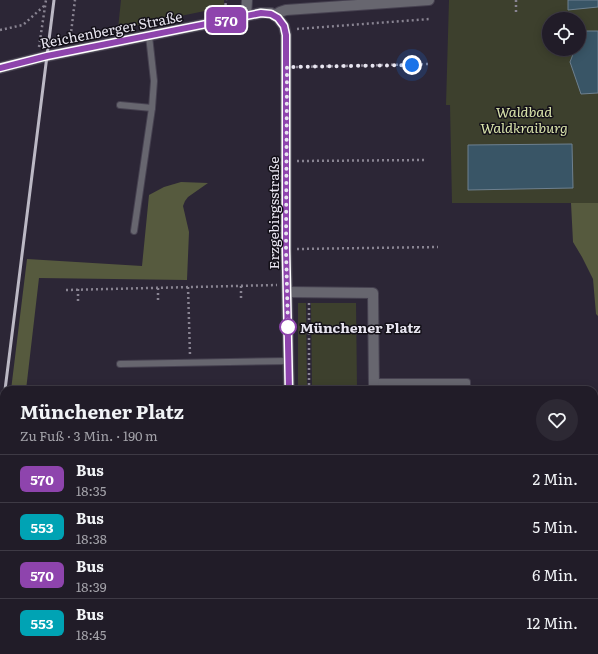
<!DOCTYPE html>
<html lang="de">
<meta charset="utf-8">
<style>
:root{--surface:#211c28;--page:#2d2934;--text:#f1f3f6;--muted:#a2a1a8;--line:#3e3a45}
body{margin:0;font-family:Literata,serif;background:var(--page);color:var(--text);height:100vh;display:flex;flex-direction:column;font-size:15px;white-space:nowrap}
*{box-sizing:border-box;margin:0}
p{font-size:13px;color:var(--muted)}
.icon{flex:none;width:22px;height:22px;fill:none;stroke:currentColor;stroke-width:2;stroke-linecap:round;stroke-linejoin:round}
.map{position:relative;flex:1;overflow:hidden}
.drawer{position:absolute;left:0px;top:386px;width:598px;height:268px;display:flex;flex-direction:column;background:var(--surface);border-radius:12px 12px 0 0;box-shadow:0 2px 10px #0003,0 0 0 1px var(--line)}
.drawer>*{flex:none}
.badge{padding:0 8px;border-radius:6px;font-size:14px;line-height:26px}
.controls{position:absolute;left:542px;top:12px;display:grid;gap:8px}
.controls a{display:grid;place-items:center;width:44px;height:44px;border-radius:50%;background:var(--surface);box-shadow:0 2px 10px #0003,0 0 0 1px var(--line);font-size:20px}
.you{position:absolute;width:20px;height:20px;margin:-10px;border:3px solid #fff;border-radius:50%;background:#1a73e8;box-shadow:0 0 0 6px #1a73e833}
.map>.badge{position:absolute;translate:-50% -50%;box-shadow:0 0 0 2px #fff}
.round{display:grid;place-items:center;flex:none;width:42px;height:42px;border-radius:21px;background:var(--page)}
.head{display:flex;align-items:center;justify-content:space-between;height:68px;padding:0 20px}
h1{font-size:19px;font-weight:700;line-height:30px}
ul{padding:0;list-style:none}
li{display:flex;align-items:center;gap:12px;height:48px;padding:0 20px;border-top:1px solid var(--line)}
li div{flex:1}
li b{display:block;font-size:15px}
li em{font-style:normal}
li .badge{min-width:44px;font-weight:700;text-align:center}
.map>svg:first-child{display:block}
.green{fill:#3d402d;fill-rule:evenodd}
.forest{fill:#565a3e}
.water{fill:#395566;stroke:#6e808f}
.lines{fill:none;stroke-linecap:round;stroke-linejoin:round}
.service-casing{stroke:#464150;stroke-width:8}
.minor-casing{stroke:#464150;stroke-width:12}
.path{stroke:#898492;stroke-width:2.5;stroke-dasharray:2 3;stroke-linecap:butt}
.service{stroke:#67666f;stroke-width:6}
.minor{stroke:#67666f;stroke-width:10}
.rail{stroke:#bcb9c5;stroke-width:3}
.line-casing{stroke:#fff;stroke-width:9}
.line{stroke:#8e44ad;stroke-width:6}
.walk{stroke:#e8e5f0;stroke-width:4;stroke-dasharray:0 7.2}
.stop-dot{fill:#fff;stroke:#8e44ad;stroke-width:2}
.labels{text-anchor:middle;dominant-baseline:central;stroke-width:3;stroke-linejoin:round;paint-order:stroke}
.street-label{font-size:14px;fill:#e8e5f0;stroke:#131018}
.park-label{font-size:14px;font-style:italic;fill:#d9e3ab;stroke:#131018}
.stop-label{font-size:14px;font-weight:bold;fill:#e8e5f0;stroke:#131018;text-anchor:start}
</style>
<div class="map">
<svg width="598" height="654" viewBox="0 0 598 654">
<rect width="100%" height="100%" fill="#2c2636"/>
<g class="green">
<path d="M121,0H224V7L118,29Z"/>
<path d="M449,0H598V203H452L450,105H446ZM549,19H579V49H549Z"/>
<path d="M298,303H306L307,390H298Z"/>
<path d="M311,303H356L357,390H312Z"/>
<path d="M388,650H404V654H387Z"/>
</g>
<g class="forest">
<path d="M181,182L208,183L188,197L185,201L183,206L189,232L187,280L39,278L26,390H11L27,259L142,266L149,195L164,187Z"/>
<path d="M571,203H598V316L596,314L593,279L582,257L573,242Z"/>
<path d="M4,443V541L0,546V474Z"/>
<path d="M598,491V537L594,538V492Z"/>
</g>
<g class="water">
<path d="M568,0H598V7L568,10Z"/>
<path d="M581,31H598V93L581,94L570,62L575,49H579V36Z"/>
<path d="M572,144L573,188L468,190V145Z"/>
<rect x="479" y="386" width="57" height="4"/>
</g>
<g class="lines">
<g class="service-casing">
<g id="service">
<path d="M120,105L152,108"/>
<path d="M134,231L152,108L154,81L149,36"/>
<path d="M120,364L289,361"/>
<path d="M374,382H467V390"/>
</g>
</g>
<g class="minor-casing">
<g id="minor">
<path d="M275,15L280,12L286,10L429,0"/>
<path d="M246,16L247,0"/>
<path d="M0,68L47,56L261,13H271L278,18L284,26L286,35V249L289,390"/>
<path d="M287,292L373,293L374,390"/>
<path d="M293,650V654"/>
<path d="M589,650L590,654"/>
</g>
</g>
<g class="path">
<path d="M516,0V13"/>
<path d="M225,10L226,0"/>
<path d="M297,29L430,19"/>
<path d="M0,30L23,25L45,5"/>
<path d="M70,41L75,0"/>
<path d="M39,47L46,0"/>
<path d="M296,67L430,64"/>
<path d="M297,161L427,160"/>
<path d="M297,249L438,247"/>
<path d="M241,286V300"/>
<path d="M188,287L190,355"/>
<path d="M158,288V302"/>
<path d="M78,289V302"/>
<path d="M66,290L277,285"/>
<path d="M309,303V390"/>
<path d="M594,535H598"/>
<path d="M91,650V654"/>
<path d="M162,650V654"/>
<path d="M234,650V654"/>
<path d="M314,650V654"/>
</g>
<use href="#service" class="service"/>
<use href="#minor" class="minor"/>
<g class="rail">
<path d="M5,390L54,0"/>
<path d="M0,426L4,394"/>
</g>
</g>
<g class="lines">
<g class="line-casing">
<path id="line" d="M0,68L47,56L261,13L271,14L278,18L284,26L286,35V249L289,390"/>
</g>
<use href="#line" class="line"/>
<path class="walk" d="M288,327L286,249L287,67L412,65"/>
</g>
<circle class="stop-dot" cx="288" cy="327" r="8"/>
<g class="labels">
<g class="street-label">
<text transform="translate(111 29) rotate(-11)">Reichenberger Straße</text>
<text transform="translate(273 213) rotate(-90)">Erzgebirgsstraße</text>
</g>
<g class="park-label">
<text x="524" y="111">Waldbad<tspan x="524" dy="16">Waldkraiburg</tspan></text>
</g>
<g class="stop-label">
<text x="300" y="327">Münchener Platz</text>
</g>
</g>
</svg>
<div class="controls">
<a><svg class="icon" aria-label="locate" viewBox="0 0 24 24"><circle cx="12" cy="12" r="6"/><path d="M12 2v4M12 18v4M2 12h4M18 12h4"/></svg></a>
</div>
<div class="you" style="left:412px;top:65px"></div>
<b class="badge" style="left:226px;top:20px;background:#8e44ad;color:#fff">570</b>
<section class="drawer">
<div class="head"><div><h1>Münchener Platz</h1><p>Zu Fuß · 3 Min. · 190 m</p></div><a class="round"><svg class="icon" aria-label="heart" viewBox="0 0 24 24"><path d="M12 20l-8-8c-3-5 5-10 8-4 3-6 11-1 8 4z"/></svg></a></div>
<ul>
<li><span class="badge" style="background:#8e44ad;color:#fff">570</span><div><b>Bus</b><p>18:35</p></div><em>2 Min.</em></li>
<li><span class="badge" style="background:#00a3b4;color:#fff">553</span><div><b>Bus</b><p>18:38</p></div><em>5 Min.</em></li>
<li><span class="badge" style="background:#8e44ad;color:#fff">570</span><div><b>Bus</b><p>18:39</p></div><em>6 Min.</em></li>
<li><span class="badge" style="background:#00a3b4;color:#fff">553</span><div><b>Bus</b><p>18:45</p></div><em>12 Min.</em></li>
</ul>
</section>
</div>
